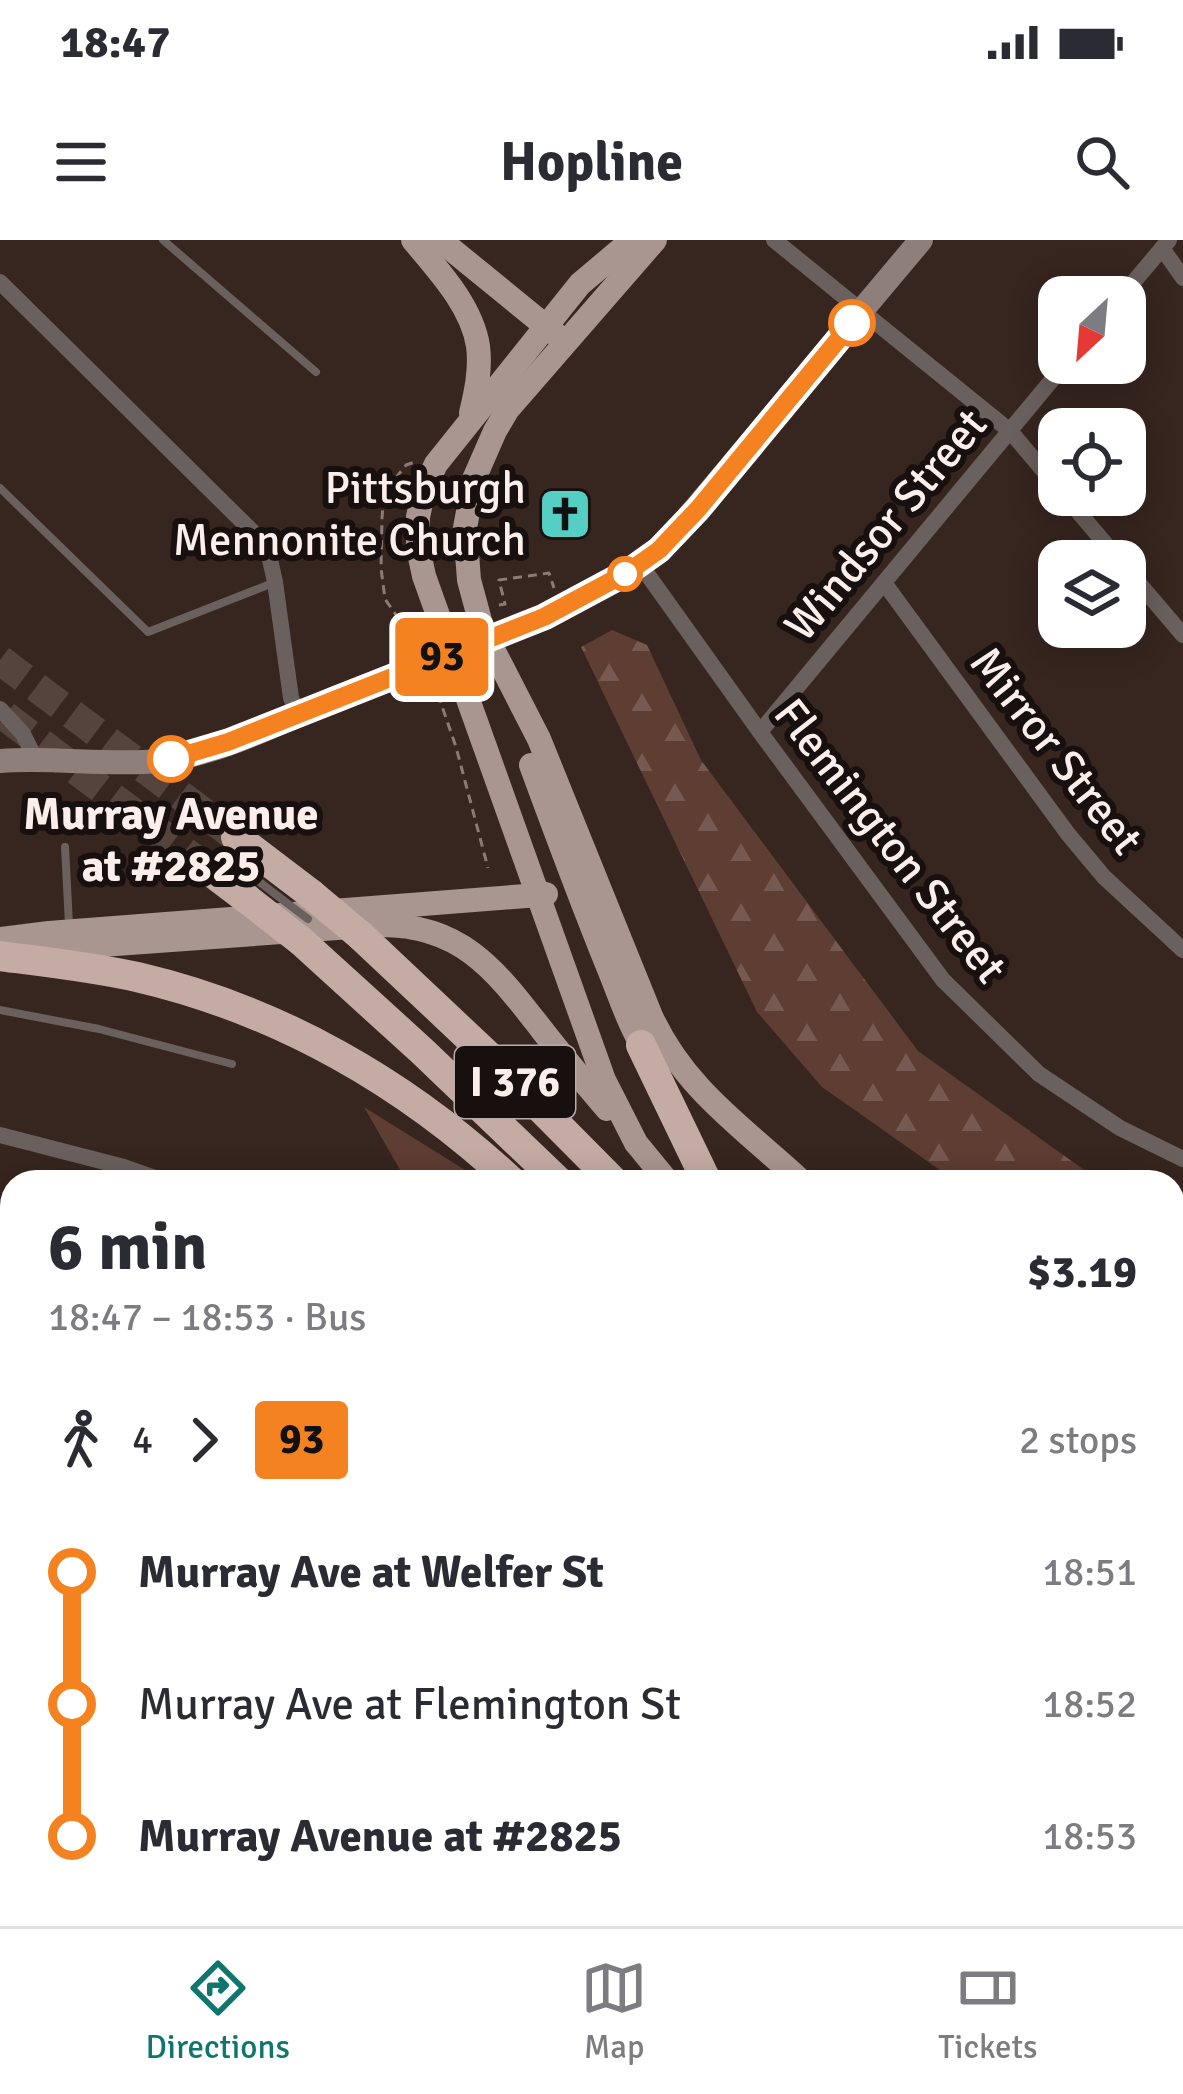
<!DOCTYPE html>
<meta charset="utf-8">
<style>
:root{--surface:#fff;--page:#f2f2f3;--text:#2b2b33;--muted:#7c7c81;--line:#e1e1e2;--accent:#0f766e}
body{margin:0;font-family:Signika,sans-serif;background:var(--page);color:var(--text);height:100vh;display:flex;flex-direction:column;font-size:45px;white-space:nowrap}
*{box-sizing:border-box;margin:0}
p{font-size:39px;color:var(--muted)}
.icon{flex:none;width:66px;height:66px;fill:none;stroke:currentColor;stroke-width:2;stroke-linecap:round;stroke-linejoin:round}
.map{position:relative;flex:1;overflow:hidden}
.drawer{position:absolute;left:0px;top:930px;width:1185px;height:756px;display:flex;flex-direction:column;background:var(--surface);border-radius:36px 36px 0 0;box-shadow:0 6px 30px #0003}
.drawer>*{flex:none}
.badge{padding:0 24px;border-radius:9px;font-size:42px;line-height:78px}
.needle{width:78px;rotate:206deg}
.fabs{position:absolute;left:1038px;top:36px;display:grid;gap:24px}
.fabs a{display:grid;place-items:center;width:108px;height:108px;border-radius:24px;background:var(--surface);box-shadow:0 6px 30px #0003;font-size:60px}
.map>.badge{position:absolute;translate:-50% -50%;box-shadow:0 0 0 6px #fff}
.legs{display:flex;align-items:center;gap:18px;height:132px;padding:0 48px;font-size:39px}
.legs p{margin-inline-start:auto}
.overview{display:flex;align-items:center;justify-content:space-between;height:204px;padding:0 48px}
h1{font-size:66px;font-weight:700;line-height:90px}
ul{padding:0 48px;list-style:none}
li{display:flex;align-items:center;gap:42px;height:132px;font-size:45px}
li i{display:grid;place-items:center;width:18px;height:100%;margin:0 15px;background:currentColor}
li i::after{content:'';width:30px;height:30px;margin:-15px;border:9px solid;border-radius:50%;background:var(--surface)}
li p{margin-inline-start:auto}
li:first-child i{background:linear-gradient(#0000 50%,currentColor 0)}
li:last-child i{background:linear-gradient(currentColor 50%,#0000 0)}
.status{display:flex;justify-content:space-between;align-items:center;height:84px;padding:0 60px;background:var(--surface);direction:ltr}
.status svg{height:33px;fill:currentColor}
header{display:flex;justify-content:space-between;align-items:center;height:156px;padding:0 48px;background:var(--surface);font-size:54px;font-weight:700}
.tab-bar{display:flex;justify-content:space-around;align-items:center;height:168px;border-top:3px solid var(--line);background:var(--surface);font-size:33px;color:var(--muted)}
.tab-bar a{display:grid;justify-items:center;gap:6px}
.tab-bar .current{color:var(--accent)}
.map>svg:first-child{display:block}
.green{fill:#5e3d32}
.forest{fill:url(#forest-firs)}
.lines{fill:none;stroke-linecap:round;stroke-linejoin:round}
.highway-tunnel{stroke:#55433e;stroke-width:30;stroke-dasharray:30 15;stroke-linecap:butt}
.path{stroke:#8b7b76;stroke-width:3;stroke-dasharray:9 6;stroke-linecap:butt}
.lane{stroke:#6a605d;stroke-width:8}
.street{stroke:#6a605d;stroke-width:16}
.secondary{stroke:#8e7f7a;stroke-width:24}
.primary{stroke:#aa9690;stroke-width:24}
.highway{stroke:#c4aca4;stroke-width:30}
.lane-bridge{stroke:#6a605d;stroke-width:8}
.secondary-bridge{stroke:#8e7f7a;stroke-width:24}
.primary-bridge{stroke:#aa9690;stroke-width:24}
.highway-bridge{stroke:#c4aca4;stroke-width:30}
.line-1-casing{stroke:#fff;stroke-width:27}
.line-1{stroke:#f58220;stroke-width:18}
.stop-1-dot{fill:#fff;stroke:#f58220;stroke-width:6}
.labels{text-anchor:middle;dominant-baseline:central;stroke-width:12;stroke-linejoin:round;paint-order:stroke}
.shield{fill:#18100e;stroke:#b8aca9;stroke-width:3}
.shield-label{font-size:42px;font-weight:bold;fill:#fcefeb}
.poi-label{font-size:45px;fill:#fcefeb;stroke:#18100e;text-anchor:end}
.street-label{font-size:45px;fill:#fcefeb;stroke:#18100e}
.stop-label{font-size:45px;font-weight:bold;fill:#fcefeb;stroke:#18100e}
</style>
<div class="status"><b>18:47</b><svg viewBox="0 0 49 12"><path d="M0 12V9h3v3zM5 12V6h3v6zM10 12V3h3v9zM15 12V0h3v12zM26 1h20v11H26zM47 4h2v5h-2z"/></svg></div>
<header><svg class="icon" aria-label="menu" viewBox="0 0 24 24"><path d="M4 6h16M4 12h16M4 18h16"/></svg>Hopline<svg class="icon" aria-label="search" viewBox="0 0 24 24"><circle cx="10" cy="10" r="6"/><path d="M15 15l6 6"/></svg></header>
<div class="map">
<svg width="1183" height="1686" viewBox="0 0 1183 1686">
<defs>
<pattern id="forest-firs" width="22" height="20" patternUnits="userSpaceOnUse" patternTransform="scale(3)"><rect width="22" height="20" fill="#5e3d32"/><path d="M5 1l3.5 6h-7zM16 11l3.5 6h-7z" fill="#765950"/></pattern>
</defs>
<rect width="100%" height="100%" fill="#37251f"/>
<g class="green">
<path d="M364,867L473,935L480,942H407Z"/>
<path d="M1173,1510L1183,1515V1686H1143L1149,1674H1173V1628L1182,1611L1180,1563L1173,1560Z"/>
</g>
<g class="forest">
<path d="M612,390L647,405L701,520L918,811L1101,942H957L822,847L757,772L581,407Z"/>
<path d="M1173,980L1183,984V1059L1173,1056Z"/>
</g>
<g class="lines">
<g class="highway-tunnel">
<path d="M0,420L236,597"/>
<path d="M5,476L210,631"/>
</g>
<g class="path">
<path d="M499,365L505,364L499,340L549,333L554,348"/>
<path d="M411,407L403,385L385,359L381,328L382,278L384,253L406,225L415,222"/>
<path d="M433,440L456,507L488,628"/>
</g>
<g class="lane">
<path d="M163,0L316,132"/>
<path d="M0,248L148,392L273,343"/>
<path d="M65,607L69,684"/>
<path d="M244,630L279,657"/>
<path d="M0,770L99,789L232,824"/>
<path d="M1173,1482L1183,1485"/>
<path d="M69,1686L74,1674"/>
</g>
<g class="street">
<path d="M774,0L1010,191L1059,249"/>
<path d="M1162,8L1183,38"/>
<path d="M0,42L267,306L275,342L291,458L298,474"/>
<path d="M1121,57L1169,0"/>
<path d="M1064,255L1120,321"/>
<path d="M640,324L760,492L943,740L1039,834L1120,888L1183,919"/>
<path d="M1125,327L1183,395"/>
<path d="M885,344L1068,594L1104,637L1183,710"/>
<path d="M0,469L23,494L35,518"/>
<path d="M760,492L1066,123"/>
<path d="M0,895L124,927L166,942"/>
<path d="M0,1132L12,1135"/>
<path d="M0,1367L12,1371"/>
<path d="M0,1587L12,1561"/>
<path d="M344,1674L383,1686"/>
<path d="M920,1674L1069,1686"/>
</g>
<g class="secondary">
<path d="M544,377C590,353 637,332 674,294L921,0"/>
<path d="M0,521C54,517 108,526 159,521C217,515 282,482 335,458"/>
</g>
<g class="primary">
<path d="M413,0C438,30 472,66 478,106C481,129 476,152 471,173"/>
<path d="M440,0L559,97"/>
<path d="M632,0L580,44L436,224L424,249L418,277V308L424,336L604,840L636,903L668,942"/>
<path d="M655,0L508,169L495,191L474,239L465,288L469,340L482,388L539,499L651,776C685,850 744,888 802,942"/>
<path d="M531,525C556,593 581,660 608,727C621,758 631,793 652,820"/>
<path d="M0,699L49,693L526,656"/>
<path d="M32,710L379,685C462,684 496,731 542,790C563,817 585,843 607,869"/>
<path d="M1173,1163L1183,1167"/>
</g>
<g class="highway">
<path d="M236,597L311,654"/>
<path d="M210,631L247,659"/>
<path d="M361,696L499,826L614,942"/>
<path d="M301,701L422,811L559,942"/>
<path d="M0,716C46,722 92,727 137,737C279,770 406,843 512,942"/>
<path d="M641,805L707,942"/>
<path d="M1173,1324L1183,1329"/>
<path d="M1173,1351L1183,1355"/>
<path d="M1173,1437L1183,1439"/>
</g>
<path class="lane-bridge" d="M279,657L308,679"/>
<path class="secondary-bridge" d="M335,458L544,377"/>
<path class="primary-bridge" d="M526,656L546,654"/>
<g class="highway-bridge">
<path d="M311,654L361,696"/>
<path d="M247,659L301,701"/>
</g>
</g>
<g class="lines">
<g class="line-1-casing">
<path id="line-1" d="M171,519L228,502L544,377L628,332L659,310L698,269L852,83"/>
</g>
<use href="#line-1" class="line-1"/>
</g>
<defs>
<g id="church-square" transform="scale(2.7)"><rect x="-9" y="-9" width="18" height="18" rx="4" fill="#55cec4" stroke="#18100e"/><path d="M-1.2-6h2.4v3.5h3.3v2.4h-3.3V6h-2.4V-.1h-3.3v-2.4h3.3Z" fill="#111"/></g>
</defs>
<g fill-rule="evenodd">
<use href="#church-square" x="565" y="274"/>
</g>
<g class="stop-1-dot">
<circle cx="852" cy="83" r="21"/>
<circle cx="625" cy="334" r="15"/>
<circle cx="171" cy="519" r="21"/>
</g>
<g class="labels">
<rect class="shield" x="455" y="806" width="120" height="72" rx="9"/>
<g class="shield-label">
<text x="515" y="842">I 376</text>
</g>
<g class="poi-label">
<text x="526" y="248">Pittsburgh<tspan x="526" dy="52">Mennonite Church</tspan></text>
</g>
<g class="street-label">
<text transform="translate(886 285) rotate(-50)">Windsor Street</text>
<text transform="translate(1056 511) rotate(52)">Mirror Street</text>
<text transform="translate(890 601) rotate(52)">Flemington Street</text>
</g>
<g class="stop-label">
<text x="171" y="574">Murray Avenue<tspan x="171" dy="52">at #2825</tspan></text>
</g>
</g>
</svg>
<div class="fabs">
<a><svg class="needle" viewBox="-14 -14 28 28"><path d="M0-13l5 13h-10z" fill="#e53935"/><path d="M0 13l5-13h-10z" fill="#7c7c81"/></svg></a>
<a><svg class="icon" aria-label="locate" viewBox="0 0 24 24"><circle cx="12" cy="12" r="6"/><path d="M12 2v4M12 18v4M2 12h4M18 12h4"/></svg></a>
<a><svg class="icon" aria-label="layers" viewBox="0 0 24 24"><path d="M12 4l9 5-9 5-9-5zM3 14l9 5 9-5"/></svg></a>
</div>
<b class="badge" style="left:442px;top:417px;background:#f58220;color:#111">93</b>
<section class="drawer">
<div class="overview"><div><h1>6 min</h1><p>18:47 – 18:53 · Bus</p></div><b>$3.19</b></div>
<div class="legs"><svg class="icon" aria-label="walk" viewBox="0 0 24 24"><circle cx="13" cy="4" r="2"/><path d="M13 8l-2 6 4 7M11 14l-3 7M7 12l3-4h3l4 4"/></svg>4<svg class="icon" aria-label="forward" viewBox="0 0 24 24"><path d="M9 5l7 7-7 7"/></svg><b class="badge" style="background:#f58220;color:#111">93</b><p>2 stops</p></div>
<ul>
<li><i style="color:#f58220"></i><b>Murray Ave at Welfer St</b><p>18:51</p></li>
<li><i style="color:#f58220"></i><span>Murray Ave at Flemington St</span><p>18:52</p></li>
<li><i style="color:#f58220"></i><b>Murray Avenue at #2825</b><p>18:53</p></li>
</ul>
</section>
</div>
<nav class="tab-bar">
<a class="current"><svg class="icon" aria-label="directions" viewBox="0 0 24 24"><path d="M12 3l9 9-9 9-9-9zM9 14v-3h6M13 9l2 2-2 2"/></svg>Directions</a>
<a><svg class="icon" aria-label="map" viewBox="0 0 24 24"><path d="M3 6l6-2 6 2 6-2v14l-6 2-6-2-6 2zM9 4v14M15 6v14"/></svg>Map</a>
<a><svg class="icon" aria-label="tickets" viewBox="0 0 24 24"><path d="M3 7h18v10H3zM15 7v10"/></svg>Tickets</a>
</nav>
